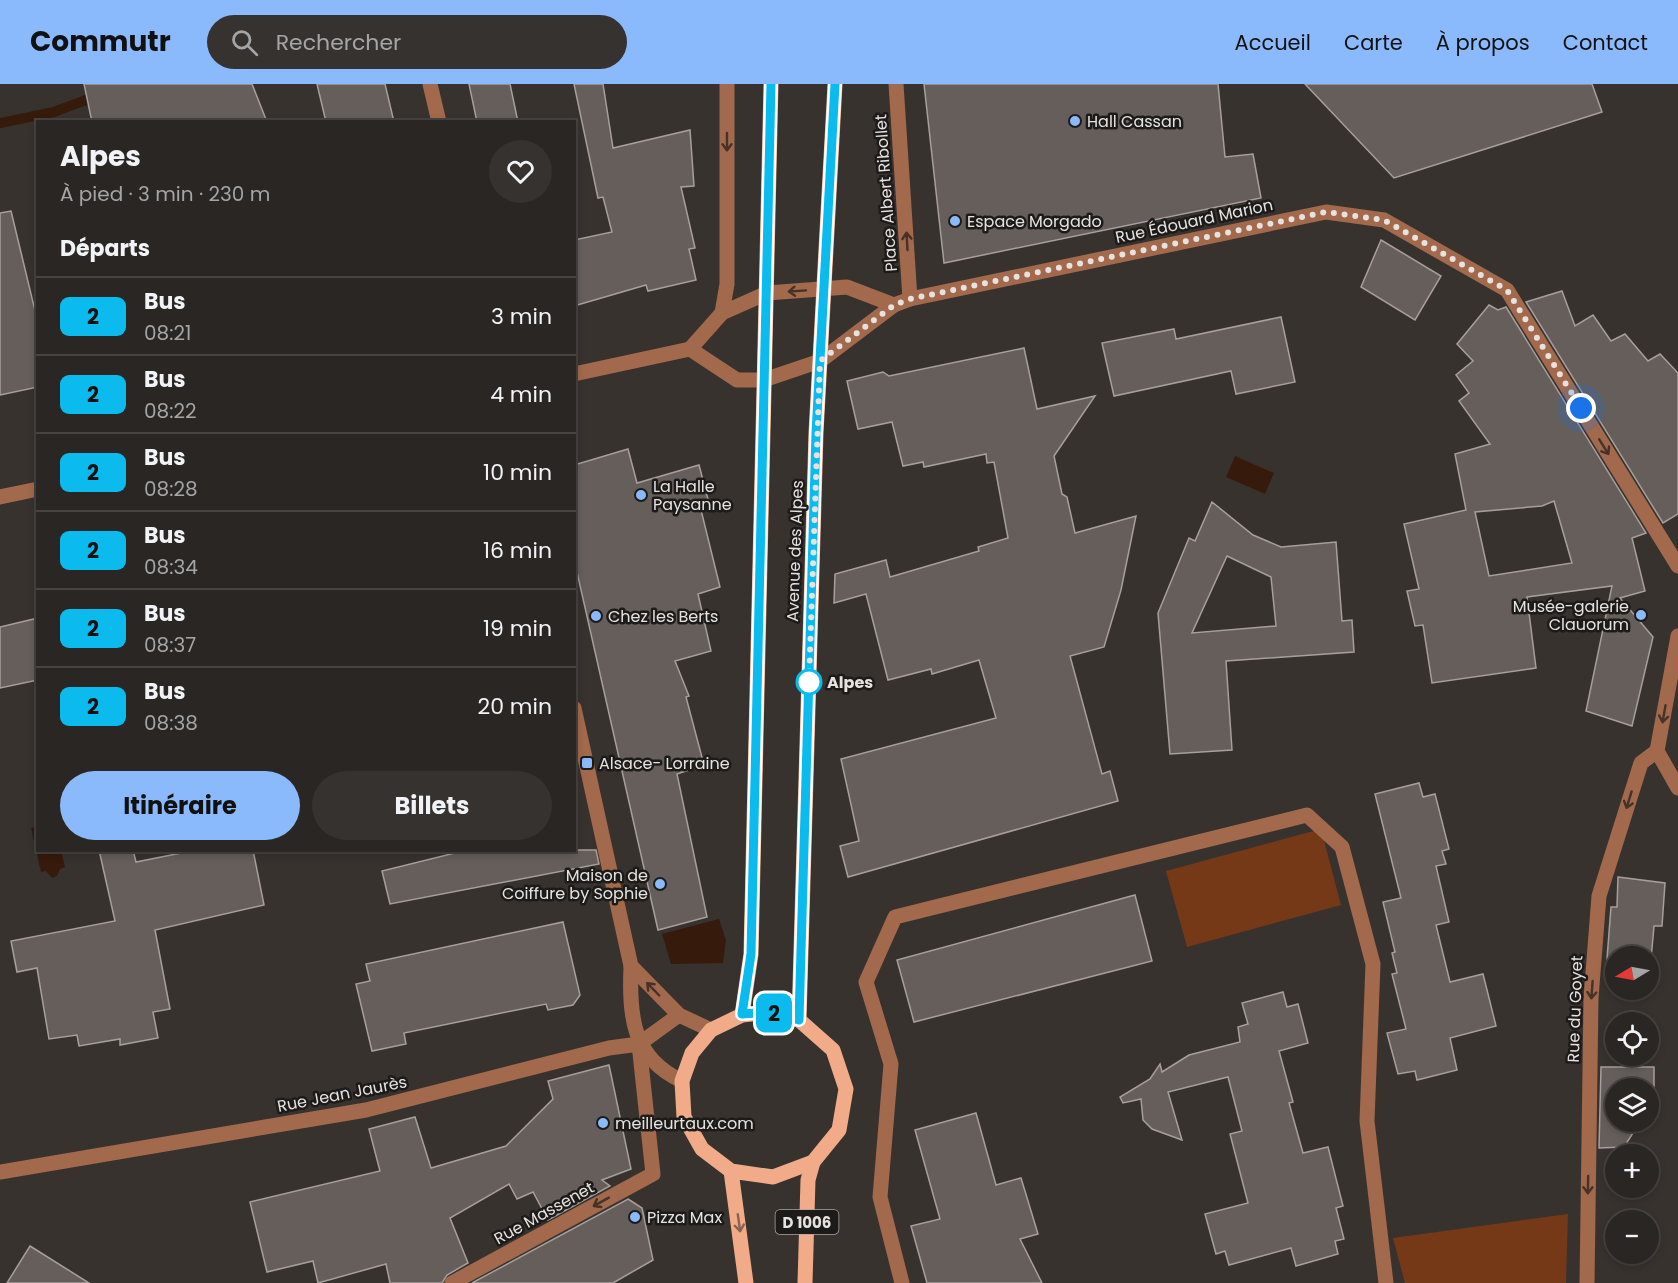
<!DOCTYPE html>
<html lang="fr">
<meta charset="utf-8">
<style>
:root{--surface:#2a2623;--page:#363230;--text:#f1f3f6;--muted:#a5a5a6;--line:#464341;--accent:#8bbafc}
body{margin:0;font-family:Poppins,sans-serif;background:var(--page);color:var(--text);height:100vh;display:flex;flex-direction:column;font-size:22px;white-space:nowrap}
*{box-sizing:border-box;margin:0}
p{font-size:20px;color:var(--muted)}
.icon{flex:none;width:33px;height:33px;fill:none;stroke:currentColor;stroke-width:2;stroke-linecap:round;stroke-linejoin:round}
.map{position:relative;flex:1;overflow:hidden}
.panel{position:absolute;left:36px;top:36px;width:540px;height:732px;display:flex;flex-direction:column;background:var(--surface);border-radius:0px;box-shadow:0 3px 9px #0003,0 0 0 2px var(--line)}
.panel>*{flex:none}
.badge{padding:0 12px;border-radius:9px;font-size:21px;line-height:39px}
.needle{width:39px;rotate:260deg}
.buttons{position:absolute;left:1605px;top:862px;display:grid;gap:12px}
.buttons a{display:grid;place-items:center;width:54px;height:54px;border-radius:50%;background:var(--surface);box-shadow:0 3px 9px #0003,0 0 0 2px var(--line);font-size:30px}
.you{position:absolute;width:30px;height:30px;margin:-15px;border:4px solid #fff;border-radius:50%;background:#1a73e8;box-shadow:0 0 0 9px #1a73e833}
.map>.badge{position:absolute;translate:-50% -50%;box-shadow:0 0 0 3px #fff}
h2{padding:0 24px;font-size:22px;line-height:54px}
.round{display:grid;place-items:center;flex:none;width:63px;height:63px;border-radius:32px;background:var(--page)}
.summary{display:flex;align-items:center;justify-content:space-between;height:102px;padding:0 24px}
h1{font-size:28px;font-weight:700;line-height:45px}
.primary-button{display:flex;gap:12px;margin-top:auto;padding:12px 24px}
.primary-button a{flex:1;height:69px;border-radius:36px;background:var(--accent);color:#111;font-size:24px;font-weight:700;line-height:69px;text-align:center}
.primary-button a+a{background:var(--page);color:var(--text)}
ul{padding:0;list-style:none}
li{display:flex;align-items:center;gap:18px;height:78px;padding:0 24px;border-top:2px solid var(--line)}
li div{flex:1}
li b{display:block;font-size:22px}
li em{font-style:normal}
li .badge{min-width:66px;font-weight:700;text-align:center}
header{display:flex;align-items:center;gap:36px;box-sizing:border-box;height:84px;padding:0 30px;background:var(--accent);color:#111}
header strong{font-size:28px}
nav{display:flex;gap:33px;margin-inline-start:auto;font-size:21px}
.search{width:420px;height:54px;background:var(--page);display:flex;align-items:center;gap:15px;box-sizing:border-box;padding:0 21px;border-radius:33px;color:var(--muted);font-size:22px}
.map>svg:first-child{display:block}
.pitch{fill:#753917}
.water{fill:#361a0b}
.lines{fill:none;stroke-linecap:round;stroke-linejoin:round}
.stream{stroke:#361a0b;stroke-width:10}
.building{fill:#655e5b;stroke:#a79f9c;stroke-width:1.5;fill-rule:evenodd}
.minor{stroke:#a2694c;stroke-width:15}
.major{stroke:#f1ab88;stroke-width:15}
.oneway{stroke:#453228}
.oneway2{stroke:#876350}
.line-casing{stroke:#fff;stroke-width:14}
.line{stroke:#0bbbee;stroke-width:9}
.walk{stroke:#e6e2e0;stroke-width:6;stroke-dasharray:0 10.8}
.poi-dot{fill:#8bbafc;stroke:#1d1b19;stroke-width:2}
.stop-dot{fill:#fff;stroke:#0bbbee;stroke-width:3}
.labels{text-anchor:middle;dominant-baseline:central;stroke-width:5;stroke-linejoin:round;paint-order:stroke}
.shield{fill:#1d1b19;stroke:#aaa6a4;stroke-width:1.5}
.shield-label{font-size:15px;font-weight:bold;fill:#e6e2e0}
.poi-label{font-size:16px;fill:#e6e2e0;stroke:#1d1b19;text-anchor:start}
.street-label{font-size:16px;fill:#e6e2e0;stroke:#1d1b19}
.stop-label{font-size:16px;font-weight:bold;fill:#e6e2e0;stroke:#1d1b19;text-anchor:start}
</style>
<header>
<strong>Commutr</strong>
<div class="search"><svg class="icon" aria-label="search" viewBox="0 0 24 24"><circle cx="10" cy="10" r="6"/><path d="M15 15l6 6"/></svg>Rechercher</div>
<nav><a>Accueil</a><a>Carte</a><a>À propos</a><a>Contact</a></nav>
</header>
<div class="map">
<svg width="1678" height="1199" viewBox="0 0 1678 1199">
<rect width="100%" height="100%" fill="#38322f"/>
<g class="pitch">
<path d="M1321,745L1341,821L1187,863L1166,787Z"/>
<path d="M1568,1130L1566,1199H1405L1393,1154Z"/>
</g>
<g class="water">
<path d="M1235,372L1274,389L1265,410L1226,393Z"/>
<path d="M37,743L38,766L61,767L65,783L60,785L57,792L52,794L46,787L41,788L31,744Z"/>
<path d="M719,835L726,856L723,879L671,880L662,850Z"/>
</g>
<g class="lines">
<path class="stream" d="M0,39L54,28L99,11"/>
</g>
<g class="building">
<path d="M84,0H252L267,38H92Z"/>
<path d="M317,0H385L394,38H326Z"/>
<path d="M469,0H510L518,38H477Z"/>
<path d="M574,0H603L613,64L690,46L694,102L681,103L695,164L689,165L696,196L648,207L646,201L574,222V156L612,148L603,113L598,114Z"/>
<path d="M924,0H1218L1225,73L1253,70L1261,114L944,179Z"/>
<path d="M1305,0H1592L1602,28L1394,94Z"/>
<path d="M11,127L38,239V303L0,311V129Z"/>
<path d="M1381,156L1441,192L1415,236L1361,203Z"/>
<path d="M1562,207L1575,242L1593,231L1611,257L1625,250L1648,277L1660,270L1678,289V430L1663,439L1526,218Z"/>
<path d="M1489,221L1498,226L1506,223L1646,449L1632,454L1645,507L1620,514L1653,553L1632,642L1586,627L1612,502L1527,513L1536,584L1432,599L1423,541L1415,542L1407,507L1419,505L1404,440L1466,426L1455,370L1490,360L1459,317L1469,309L1456,291L1473,277L1457,260ZM1554,417L1572,479L1489,492L1475,428L1542,422Z"/>
<path d="M1281,233L1295,298L1236,310L1231,287L1114,312L1102,259L1174,245L1176,255Z"/>
<path d="M1024,264L1037,325L1095,312L1054,372L1062,410L1067,413L1075,449L1136,432L1121,506L1104,563L1070,572L1102,690L1110,687L1118,717L848,793L840,762L859,757L841,675L996,634L979,576L932,590L931,585L888,596L866,510L834,519L835,490L886,476L890,493L979,467L978,463L1008,454L994,378L987,379L986,370L924,383L923,378L903,382L892,338L858,345L847,297L883,288L889,292Z"/>
<path d="M628,365L637,399L699,381L710,423L701,426L720,503L698,510L711,567L675,577L689,612L686,613L704,681L677,690L707,833L658,846L574,475V381Z"/>
<path d="M1212,418L1253,451L1281,463L1336,458L1342,537L1352,536L1354,568L1226,577L1232,666L1170,670L1158,529L1189,454L1195,457ZM1227,472L1271,493L1276,542L1192,549Z"/>
<path d="M38,534V596L0,604V543Z"/>
<path d="M1419,699L1423,713L1435,710L1449,765L1442,767L1446,780L1436,782L1449,838L1436,841L1450,898L1483,890L1496,942L1450,954L1457,986L1417,996L1415,987L1398,990L1387,949L1406,945L1392,890L1397,889L1392,869L1395,868L1383,818L1401,814L1375,710Z"/>
<path d="M99,766H133L136,778L196,766H253L264,821L155,846L170,925L153,928L158,954L120,961V955L79,962L77,951L49,955L37,884L17,888L11,857L115,837Z"/>
<path d="M467,766H596L599,780L390,820L382,787Z"/>
<path d="M1618,793L1665,799L1662,842H1654L1651,875H1607L1611,823H1617Z"/>
<path d="M1135,811L1152,877L914,938L897,876Z"/>
<path d="M563,838L580,911L573,921L548,926L546,920L404,949L406,960L372,967L356,900L370,897L366,880Z"/>
<path d="M1283,908L1287,923L1298,920L1308,959L1279,967L1293,1018L1289,1019L1303,1069L1328,1063L1343,1122L1336,1124L1344,1155L1335,1157L1338,1170L1296,1182L1291,1164L1229,1181L1225,1167L1216,1170L1205,1130L1248,1119L1230,1050L1242,1047L1228,993L1168,1008L1182,1056L1152,1045L1143,1036L1141,1015L1123,1019L1120,1013L1150,995L1160,980L1162,988L1189,971L1240,958L1238,943L1248,940L1242,919Z"/>
<path d="M609,981L631,1085L602,1096L610,1102L548,1136L533,1108L517,1115L509,1100L450,1134L468,1179L447,1191L442,1199H390L386,1180L318,1199L313,1177L267,1188L250,1118L380,1087L369,1045L415,1033L431,1084L506,1062L553,1015L548,997Z"/>
<path d="M1601,983H1654V1028H1648V1005H1616V1038H1633V1049L1624,1063L1599,1064Z"/>
<path d="M976,1029L996,1101L1021,1094L1038,1150L1020,1155L1042,1199H927L911,1142L940,1135L915,1046Z"/>
<path d="M628,1115L642,1124L653,1176L613,1199H472Z"/>
<path d="M30,1162L89,1199H7Z"/>
</g>
<g class="lines">
<g class="minor">
<path d="M430,0L439,38"/>
<path d="M896,0L910,215"/>
<path d="M722,229L727,200V0"/>
<path d="M690,265L737,296H764L820,277L894,221L910,215L1326,128L1384,136L1507,206L1678,482"/>
<path d="M574,290L690,265L722,229L767,209L847,203L894,221"/>
<path d="M0,413L38,405"/>
<path d="M1678,552L1657,667L1678,704"/>
<path d="M574,624L631,882C629,932 632,974 682,997"/>
<path d="M631,882L679,931L711,946"/>
<path d="M0,1088L366,1026L609,964L639,960L679,931"/>
<path d="M452,1199L653,1090L639,960"/>
<path d="M902,1199L880,1113L891,980L866,898L895,833L1307,731L1342,763L1373,880L1367,1037L1386,1199"/>
<path d="M1587,1199L1591,914L1599,812L1641,679L1657,667"/>
</g>
<g class="major">
<path d="M742,931L751,870L771,0"/>
<path d="M799,936L816,349L835,0"/>
<path d="M731,1087L773,1093L813,1078L839,1046L846,1005L833,966L799,936L771,928L742,931L711,946L692,969L682,997L684,1033L702,1065L731,1087L746,1199"/>
<path d="M805,1199L808,1096L813,1078"/>
</g>
</g>
<defs><path id="oneway-shaft" d="M-6 0H5M1.5-3L5.5 0L1.5 3" fill="none" stroke-width="1.6" stroke-linecap="round" stroke-linejoin="round" transform="scale(1.5)"/></defs>
<g class="oneway">
<use href="#oneway-shaft" transform="translate(727 58) rotate(90)"/>
<use href="#oneway-shaft" transform="translate(907 157) rotate(-93)"/>
<use href="#oneway-shaft" transform="translate(797 207) rotate(176)"/>
<use href="#oneway-shaft" transform="translate(1604 363) rotate(58)"/>
<use href="#oneway-shaft" transform="translate(1664 630) rotate(100)"/>
<use href="#oneway-shaft" transform="translate(1629 716) rotate(107)"/>
<use href="#oneway-shaft" transform="translate(653 905) rotate(-134)"/>
<use href="#oneway-shaft" transform="translate(1592 906) rotate(94)"/>
<use href="#oneway-shaft" transform="translate(1588 1101) rotate(91)"/>
<use href="#oneway-shaft" transform="translate(601 1118) rotate(151)"/>
</g>
<use class="oneway2" href="#oneway-shaft" transform="translate(739 1139) rotate(82)"/>
<g class="lines">
<g class="line-casing">
<path id="line" d="M771,0L751,870L742,930L771,928L799,936L816,349L835,0"/>
</g>
<use href="#line" class="line"/>
<path class="walk" d="M809,598L820,277L894,221L910,215L1326,128L1384,136L1507,206L1581,324"/>
</g>
<g class="poi-dot">
<circle cx="1075" cy="37" r="6"/>
<circle cx="955" cy="137" r="6"/>
<circle cx="641" cy="411" r="6"/>
<circle cx="1641" cy="531" r="6"/>
<circle cx="596" cy="532" r="6"/>
<rect x="581" y="673" width="12" height="12" rx="3"/>
<circle cx="660" cy="800" r="6"/>
<circle cx="603" cy="1039" r="6"/>
<circle cx="635" cy="1133" r="6"/>
</g>
<circle class="stop-dot" cx="809" cy="598" r="12"/>
<g class="labels">
<rect class="shield" x="775.5" y="1126" width="63" height="24" rx="4.5"/>
<g class="shield-label">
<text x="807" y="1138">D 1006</text>
</g>
<g class="poi-label">
<text x="1087" y="37">Hall Cassan</text>
<text x="967" y="137">Espace Morgado</text>
<text x="653" y="402">La Halle<tspan x="653" dy="18">Paysanne</tspan></text>
<text x="1629" y="522" text-anchor="end">Musée-galerie<tspan x="1629" dy="18">Clauorum</tspan></text>
<text x="608" y="532">Chez les Berts</text>
<text x="599" y="679">Alsace- Lorraine</text>
<text x="648" y="791" text-anchor="end">Maison de<tspan x="648" dy="18">Coiffure by Sophie</tspan></text>
<text x="615" y="1039">meilleurtaux.com</text>
<text x="647" y="1133">Pizza Max</text>
</g>
<g class="street-label">
<text transform="translate(886 109) rotate(-94)">Place Albert Ribollet</text>
<text transform="translate(1194 137) rotate(-12)">Rue Édouard Marion</text>
<text transform="translate(795 467) rotate(-88)">Avenue des Alpes</text>
<text transform="translate(1575 925) rotate(-88)">Rue du Goyet</text>
<text transform="translate(342 1010) rotate(-11)">Rue Jean Jaurès</text>
<text transform="translate(544 1129) rotate(-29)">Rue Massenet</text>
</g>
<g class="stop-label">
<text x="827" y="598">Alpes</text>
</g>
</g>
</svg>
<div class="buttons">
<a><svg class="needle" viewBox="-14 -14 28 28"><path d="M0-13l5 13h-10z" fill="#e53935"/><path d="M0 13l5-13h-10z" fill="#a5a5a6"/></svg></a>
<a><svg class="icon" aria-label="locate" viewBox="0 0 24 24"><circle cx="12" cy="12" r="6"/><path d="M12 2v4M12 18v4M2 12h4M18 12h4"/></svg></a>
<a><svg class="icon" aria-label="layers" viewBox="0 0 24 24"><path d="M12 4l9 5-9 5-9-5zM3 14l9 5 9-5"/></svg></a>
<a>+</a>
<a>−</a>
</div>
<div class="you" style="left:1581px;top:324px"></div>
<b class="badge" style="left:774px;top:929px;background:#0bbbee;color:#111">2</b>
<section class="panel">
<div class="summary"><div><h1>Alpes</h1><p>À pied · 3 min · 230 m</p></div><a class="round"><svg class="icon" aria-label="heart" viewBox="0 0 24 24"><path d="M12 20l-8-8c-3-5 5-10 8-4 3-6 11-1 8 4z"/></svg></a></div>
<h2>Départs</h2>
<ul>
<li><span class="badge" style="background:#0bbbee;color:#111">2</span><div><b>Bus</b><p>08:21</p></div><em>3 min</em></li>
<li><span class="badge" style="background:#0bbbee;color:#111">2</span><div><b>Bus</b><p>08:22</p></div><em>4 min</em></li>
<li><span class="badge" style="background:#0bbbee;color:#111">2</span><div><b>Bus</b><p>08:28</p></div><em>10 min</em></li>
<li><span class="badge" style="background:#0bbbee;color:#111">2</span><div><b>Bus</b><p>08:34</p></div><em>16 min</em></li>
<li><span class="badge" style="background:#0bbbee;color:#111">2</span><div><b>Bus</b><p>08:37</p></div><em>19 min</em></li>
<li><span class="badge" style="background:#0bbbee;color:#111">2</span><div><b>Bus</b><p>08:38</p></div><em>20 min</em></li>
</ul>
<div class="primary-button"><a>Itinéraire</a><a>Billets</a></div>
</section>
</div>
